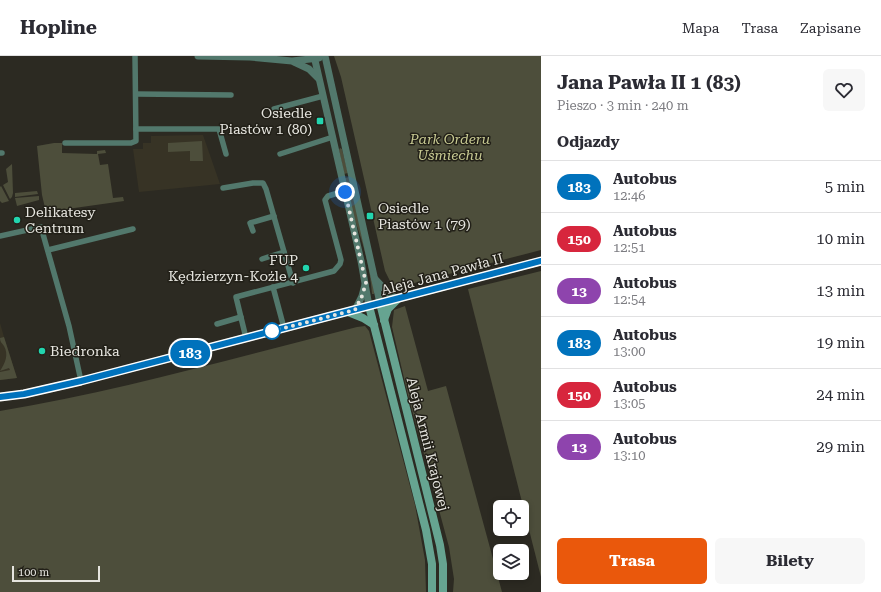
<!DOCTYPE html>
<html lang="pl">
<meta charset="utf-8">
<style>
:root{--surface:#fff;--page:#f7f7f7;--text:#2b2b33;--muted:#7c7c81;--line:#e1e1e2;--accent:#ea580c}
body{margin:0;font-family:"Roboto Serif",serif;background:var(--page);color:var(--text);height:100vh;display:flex;flex-direction:column;font-size:15px;white-space:nowrap}
*{box-sizing:border-box;margin:0}
p{font-size:13px;color:var(--muted)}
.icon{flex:none;width:22px;height:22px;fill:none;stroke:currentColor;stroke-width:2;stroke-linecap:round;stroke-linejoin:round}
.map{position:relative;flex:1;overflow:hidden}
.drawer{display:flex;flex-direction:column;background:var(--surface);width:340px}
.drawer>*{flex:none}
.badge{padding:0 8px;border-radius:13px;font-size:14px;line-height:26px}
.controls{position:absolute;left:493px;top:444px;display:grid;gap:8px}
.controls a{display:grid;place-items:center;width:36px;height:36px;border-radius:6px;background:var(--surface);box-shadow:0 2px 6px #0003;font-size:20px}
.scale{position:absolute;left:12px;bottom:10px;width:88px;box-sizing:border-box;padding-left:4px;border:2px solid #e6e5df;border-top:0;font-size:11px;line-height:14px;white-space:nowrap;color:#e6e5df;-webkit-text-stroke:3px #222018;paint-order:stroke}
.you{position:absolute;width:20px;height:20px;margin:-10px;border:3px solid #fff;border-radius:50%;background:#1a73e8;box-shadow:0 0 0 6px #1a73e833}
.map>.badge{position:absolute;translate:-50% -50%;box-shadow:0 0 0 2px #fff}
h2{padding:0 16px;font-size:15px;line-height:36px}
.round{display:grid;place-items:center;flex:none;width:42px;height:42px;border-radius:6px;background:var(--page)}
.overview{display:flex;align-items:center;justify-content:space-between;height:68px;padding:0 16px}
h1{font-size:19px;font-weight:700;line-height:30px}
.primary-button{display:flex;gap:8px;margin-top:auto;padding:8px 16px}
.primary-button a{flex:1;height:46px;border-radius:6px;background:var(--accent);color:#fff;font-size:16px;font-weight:700;line-height:46px;text-align:center}
.primary-button a+a{background:var(--page);color:var(--text)}
ul{padding:0;list-style:none}
li{display:flex;align-items:center;gap:12px;height:52px;padding:0 16px;border-top:1px solid var(--line)}
li div{flex:1}
li b{display:block;font-size:15px}
li em{font-style:normal}
li .badge{min-width:44px;font-weight:700;text-align:center}
header{display:flex;align-items:center;gap:24px;box-sizing:border-box;height:56px;padding:0 20px;background:var(--surface);border-bottom:1px solid var(--line)}
header strong{font-size:19px}
nav{display:flex;gap:22px;margin-inline-start:auto;font-size:14px}
main{display:flex;flex:1;min-height:0}
.map>svg:first-child{display:block}
.built{fill:#373325}
.green{fill:#4d4e3b}
.lines{fill:none;stroke-linecap:round;stroke-linejoin:round}
.minor{stroke:#52786c;stroke-width:5.5}
.tertiary{stroke:#52786c;stroke-width:7}
.secondary{stroke:#66a491;stroke-width:8}
.line-casing{stroke:#fff;stroke-width:9}
.line{stroke:#0072bc;stroke-width:6}
.walk{stroke:#e6e5df;stroke-width:4;stroke-dasharray:0 7.2}
.poi-dot{fill:#22d5af;stroke:#222018;stroke-width:1.5}
.stop-dot{fill:#fff;stroke:#0072bc;stroke-width:2}
.labels{text-anchor:middle;dominant-baseline:central;stroke-width:3;stroke-linejoin:round;paint-order:stroke}
.poi-label{font-size:14px;fill:#e6e5df;stroke:#222018;text-anchor:start}
.park-label{font-size:14px;font-style:italic;fill:#c7c992;stroke:#222018}
.street-label{font-size:14px;fill:#e6e5df;stroke:#222018}
</style>
<header>
<strong>Hopline</strong>
<nav><a>Mapa</a><a>Trasa</a><a>Zapisane</a></nav>
</header>
<main>
<div class="map">
<svg width="541" height="536" viewBox="0 0 541 536">
<rect width="100%" height="100%" fill="#2c2a22"/>
<g class="built">
<path d="M203,79L220,128L139,136L133,93H143V87H151V80Z"/>
<path d="M0,267L4,281L17,322L0,324Z"/>
</g>
<g class="green">
<path d="M334,0H541V194L399,231L391,227L385,215L341,21Z"/>
<path d="M202,85L203,105H190V95L168,96V87Z"/>
<path d="M54,87H62V97L97,98V95L105,94L106,97L98,98L100,109L108,108L113,142L123,141L124,145L46,156L42,139L37,90Z"/>
<path d="M340,92L342,93L348,117L344,118L339,94Z"/>
<path d="M12,108L13,137L12,141L10,143L3,129L8,126L6,113Z"/>
<path d="M349,121L374,233V238H372C370,211 363,186 354,162C350,149 348,135 345,122Z"/>
<path d="M1,130L9,145L2,147L0,145V131Z"/>
<path d="M37,135L38,138L15,141V137Z"/>
<path d="M39,140V144L17,150L15,142Z"/>
<path d="M541,215V521L468,233Z"/>
<path d="M405,250L428,335L446,330L502,536H453L454,523L449,491L408,339L392,271L394,254Z"/>
<path d="M365,270L369,275L415,449L425,504L426,536H0V355C120,335 238,301 357,271Z"/>
<path d="M4,281L17,322L0,324V316L10,314L9,312L0,315C5,307 9,299 4,290C2,287 0,286 0,282Z"/>
</g>
<g class="lines">
<g class="minor">
<path d="M136,38L231,39"/>
<path d="M274,53L323,40"/>
<path d="M136,73H219L226,98"/>
<path d="M65,87H131L136,85L135,0"/>
<path d="M0,97H2"/>
<path d="M280,98L333,81"/>
<path d="M223,132L253,127H263L266,133L293,227"/>
<path d="M253,175L250,167L274,160"/>
<path d="M0,180L41,171L69,270L81,325"/>
<path d="M48,194L133,173"/>
<path d="M262,203L284,196"/>
<path d="M273,231L284,272"/>
<path d="M217,268L241,261"/>
<path d="M246,282L236,241L334,215L340,208L341,204L325,144L328,140L345,135"/>
</g>
<g class="tertiary">
<path d="M198,0L250,1L292,5L319,2"/>
<path d="M314,0L361,205L369,250"/>
<path d="M325,0L380,247"/>
<path d="M294,6L309,13L318,22"/>
<path d="M375,223L389,238L398,243"/>
<path d="M355,254L362,240L365,229"/>
</g>
<g class="secondary">
<path d="M380,247L440,489L443,508V536"/>
<path d="M369,250L426,474L432,508V536"/>
<path d="M348,256L363,262L374,269"/>
<path d="M384,264L388,253L398,243"/>
<path d="M0,341L24,338L81,325L541,205"/>
</g>
</g>
<g class="lines">
<g class="line-casing">
<path id="line" d="M0,341L24,338L81,325L541,205"/>
</g>
<use href="#line" class="line"/>
<path class="walk" d="M272,275L355,254L362,240L366,227L345,136"/>
</g>
<g class="poi-dot">
<rect x="316" y="61" width="8" height="8" rx="2"/>
<rect x="366" y="156" width="8" height="8" rx="2"/>
<circle cx="17" cy="164" r="4"/>
<circle cx="306" cy="212" r="4"/>
<circle cx="42" cy="295" r="4"/>
</g>
<circle class="stop-dot" cx="272" cy="275" r="8"/>
<g class="labels">
<g class="poi-label">
<text x="312" y="57" text-anchor="end">Osiedle<tspan x="312" dy="16">Piastów 1 (80)</tspan></text>
<text x="378" y="152">Osiedle<tspan x="378" dy="16">Piastów 1 (79)</tspan></text>
<text x="25" y="156">Delikatesy<tspan x="25" dy="16">Centrum</tspan></text>
<text x="298" y="204" text-anchor="end">FUP<tspan x="298" dy="16">Kędzierzyn-Koźle 4</tspan></text>
<text x="50" y="295">Biedronka</text>
</g>
<g class="park-label">
<text x="450" y="83">Park Orderu<tspan x="450" dy="16">Uśmiechu</tspan></text>
</g>
<g class="street-label">
<text transform="translate(442 218) rotate(-15)">Aleja Jana Pawła II</text>
<text transform="translate(428 388) rotate(76)">Aleja Armii Krajowej</text>
</g>
</g>
</svg>
<div class="controls">
<a><svg class="icon" aria-label="locate" viewBox="0 0 24 24"><circle cx="12" cy="12" r="6"/><path d="M12 2v4M12 18v4M2 12h4M18 12h4"/></svg></a>
<a><svg class="icon" aria-label="layers" viewBox="0 0 24 24"><path d="M12 4l9 5-9 5-9-5zM3 14l9 5 9-5"/></svg></a>
</div>
<div class="scale">100 m</div>
<div class="you" style="left:345px;top:136px"></div>
<b class="badge" style="left:190px;top:297px;background:#0072bc;color:#fff">183</b>
</div>
<section class="drawer">
<div class="overview"><div><h1>Jana Pawła II 1 (83)</h1><p>Pieszo · 3 min · 240 m</p></div><a class="round"><svg class="icon" aria-label="heart" viewBox="0 0 24 24"><path d="M12 20l-8-8c-3-5 5-10 8-4 3-6 11-1 8 4z"/></svg></a></div>
<h2>Odjazdy</h2>
<ul>
<li><span class="badge" style="background:#0072bc;color:#fff">183</span><div><b>Autobus</b><p>12:46</p></div><em>5 min</em></li>
<li><span class="badge" style="background:#d7263d;color:#fff">150</span><div><b>Autobus</b><p>12:51</p></div><em>10 min</em></li>
<li><span class="badge" style="background:#8e44ad;color:#fff">13</span><div><b>Autobus</b><p>12:54</p></div><em>13 min</em></li>
<li><span class="badge" style="background:#0072bc;color:#fff">183</span><div><b>Autobus</b><p>13:00</p></div><em>19 min</em></li>
<li><span class="badge" style="background:#d7263d;color:#fff">150</span><div><b>Autobus</b><p>13:05</p></div><em>24 min</em></li>
<li><span class="badge" style="background:#8e44ad;color:#fff">13</span><div><b>Autobus</b><p>13:10</p></div><em>29 min</em></li>
</ul>
<div class="primary-button"><a>Trasa</a><a>Bilety</a></div>
</section>
</main>
